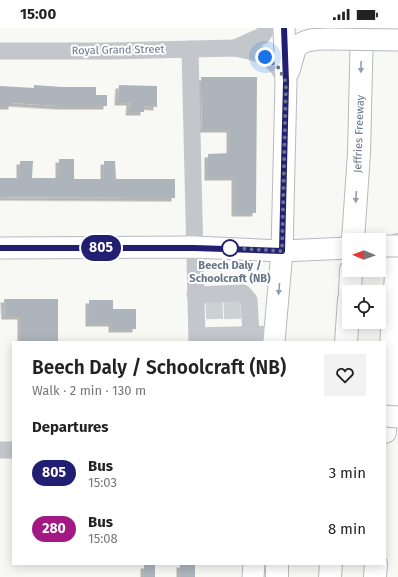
<!DOCTYPE html>
<meta charset="utf-8">
<style>
:root{--surface:#fff;--page:#f2f2f2;--text:#222;--muted:#767676}
body{margin:0;font-family:"Fira Sans",sans-serif;background:var(--page);color:var(--text);height:100vh;display:flex;flex-direction:column;font-size:15px;white-space:nowrap}
*{box-sizing:border-box;margin:0}
p{font-size:13px;color:var(--muted)}
.icon{flex:none;width:22px;height:22px;fill:none;stroke:currentColor;stroke-width:2;stroke-linecap:round;stroke-linejoin:round}
.map{position:relative;flex:1;overflow:hidden}
.side{position:absolute;left:12px;top:313px;width:374px;height:224px;display:flex;flex-direction:column;background:var(--surface);border-radius:0px;box-shadow:0 2px 10px #0003}
.side>*{flex:none}
.badge{padding:0 8px;border-radius:13px;font-size:14px;line-height:26px}
.needle{width:26px;rotate:271deg}
.buttons{position:absolute;left:342px;top:205px;display:grid;gap:8px}
.buttons a{display:grid;place-items:center;width:44px;height:44px;border-radius:0px;background:var(--surface);box-shadow:0 2px 10px #0003;font-size:20px}
.you{position:absolute;width:20px;height:20px;margin:-10px;border:3px solid #fff;border-radius:50%;background:#1a73e8;box-shadow:0 0 0 6px #1a73e833}
.map>.badge{position:absolute;translate:-50% -50%;box-shadow:0 0 0 2px #fff}
h2{padding:0 20px;font-size:15px;line-height:36px}
.round{display:grid;place-items:center;flex:none;width:42px;height:42px;border-radius:0px;background:var(--page)}
.summary{display:flex;align-items:center;justify-content:space-between;height:68px;padding:0 20px}
h1{font-size:19px;font-weight:600;line-height:30px}
ul{padding:0;list-style:none}
li{display:flex;align-items:center;gap:12px;height:56px;padding:0 20px}
li div{flex:1}
li b{display:block;font-size:15px}
li em{font-style:normal}
li .badge{min-width:44px;font-weight:700;text-align:center}
.status{display:flex;justify-content:space-between;align-items:center;height:28px;padding:0 20px;background:var(--surface);direction:ltr}
.status svg{height:11px;fill:currentColor}
.map>svg:first-child{display:block}
.building{fill:#adb4bb;filter:url(#shadow)}
.lines{fill:none;stroke-linecap:round;stroke-linejoin:round}
.minor-tunnel{stroke:#ccd1d4;stroke-width:17;stroke-dasharray:17 8;stroke-linecap:butt}
.major-casing{stroke:#b6babe;stroke-width:23}
.highway-casing{stroke:#b6b9bd;stroke-width:24}
.minor{stroke:#c3c7cb;stroke-width:17}
.major{stroke:#fff;stroke-width:21}
.highway{stroke:#fff;stroke-width:22}
.major-bridge-casing{stroke:#b6babe;stroke-width:23;stroke-linecap:butt}
.major-bridge{stroke:#fff;stroke-width:21}
.oneway{fill:#949fab}
.line-casing{stroke:#fff;stroke-width:9}
.line{stroke:#221e72;stroke-width:6}
.walk{stroke:#667687;stroke-width:4;stroke-dasharray:0 7.2}
.stop-dot{fill:#fff;stroke:#221e72;stroke-width:2}
.labels{text-anchor:middle;dominant-baseline:central;stroke-width:4;stroke-linejoin:round;paint-order:stroke}
.street-label{font-size:11px;fill:#667687;stroke:#fff}
.stop-label{font-size:11px;font-weight:bold;fill:#667687;stroke:#fff}
</style>
<div class="status"><b>15:00</b><svg viewBox="0 0 49 12"><path d="M0 12V9h3v3zM5 12V6h3v6zM10 12V3h3v9zM15 12V0h3v12zM26 1h20v11H26zM47 4h2v5h-2z"/></svg></div>
<div class="map">
<svg width="398" height="549" viewBox="0 0 398 549">
<defs>
<filter id="shadow"><feDropShadow dx="-3.5" dy="3.5" stdDeviation="0" flood-color="#0004"/></filter>
</defs>
<rect width="100%" height="100%" fill="#f8f8f5"/>
<g class="building">
<path d="M201,49H257L256,185H235V149H208V126L230,125V101H202Z"/>
<path d="M34,57L62,59H96V67H107V78H61L12,75V78H0V58L34,60Z"/>
<path d="M119,57L157,58V79L144,78V84H129L130,74H118Z"/>
<path d="M59,131H74V151H104V133H115L116,151H175V170L0,169V150H20V133H33L32,150H59Z"/>
<path d="M4,271H58V314H21V288H5Z"/>
<path d="M89,272H113V281H136V301H112V295H89Z"/>
<rect x="180" y="536" width="15" height="13"/>
<rect x="144" y="537" width="11" height="12"/>
</g>
<g class="lines">
<g class="minor-tunnel">
<path d="M214,274L215,300"/>
<path d="M232,274L233,300"/>
</g>
<g class="major-casing">
<g id="major">
<path d="M289,43C291,36 293,28 295,22C301,10 320,11 331,11"/>
<path d="M0,220L194,219L282,223L349,220"/>
<path d="M274,314L282,223L286,54L284,0"/>
<path d="M253,549L254,536"/>
</g>
</g>
<g class="highway-casing">
<g id="highway">
<path d="M353,212L359,125L362,0"/>
<path d="M350,264L351,242"/>
<path d="M346,314L349,272"/>
<path d="M385,404L398,217"/>
<path d="M277,536V549"/>
<path d="M330,549L331,536"/>
<path d="M375,549L376,536"/>
</g>
</g>
<g class="minor">
<path d="M235,20L262,8L267,0"/>
<path d="M190,21L197,314"/>
<path d="M0,23H110L235,20C251,23 268,26 278,40C281,44 284,50 286,54"/>
<path d="M195,267L243,265L249,272L251,307"/>
<path d="M197,308L274,306"/>
<path d="M0,422H13"/>
</g>
<use href="#major" class="major"/>
<use href="#highway" class="highway"/>
<g class="major-bridge-casing">
<g id="major-bridge">
<path d="M331,11L398,12"/>
<path d="M379,218H398"/>
<path d="M385,388L398,389"/>
</g>
</g>
<use href="#major-bridge" class="major-bridge"/>
</g>
<defs><path id="oneway-solid" d="M-6-.8H1V-3.2L6.5 0L1 3.2V.8H-6Z"/></defs>
<g class="oneway">
<use href="#oneway-solid" transform="translate(361 39) rotate(91)"/>
<use href="#oneway-solid" transform="translate(356 169) rotate(94)"/>
<use href="#oneway-solid" transform="translate(279 261) rotate(95)"/>
</g>
<g class="lines">
<g class="line-casing">
<path id="line" d="M0,220H194L282,223L286,54L284,0"/>
</g>
<use href="#line" class="line"/>
<path class="walk" d="M230,220L282,223L286,54L278,39L265,29"/>
</g>
<circle class="stop-dot" cx="230" cy="220" r="8"/>
<g class="labels">
<g class="street-label">
<text transform="translate(118 22) rotate(-1)">Royal Grand Street</text>
<text transform="translate(359 106) rotate(-88)">Jeffries Freeway</text>
</g>
<g class="stop-label">
<text x="230" y="237">Beech Daly /<tspan x="230" dy="13">Schoolcraft (NB)</tspan></text>
</g>
</g>
</svg>
<div class="buttons">
<a><svg class="needle" viewBox="-14 -14 28 28"><path d="M0-13l5 13h-10z" fill="#e53935"/><path d="M0 13l5-13h-10z" fill="#767676"/></svg></a>
<a><svg class="icon" aria-label="locate" viewBox="0 0 24 24"><circle cx="12" cy="12" r="6"/><path d="M12 2v4M12 18v4M2 12h4M18 12h4"/></svg></a>
</div>
<div class="you" style="left:265px;top:29px"></div>
<b class="badge" style="left:101px;top:220px;background:#221e72;color:#fff">805</b>
<section class="side">
<div class="summary"><div><h1>Beech Daly / Schoolcraft (NB)</h1><p>Walk · 2 min · 130 m</p></div><a class="round"><svg class="icon" aria-label="heart" viewBox="0 0 24 24"><path d="M12 20l-8-8c-3-5 5-10 8-4 3-6 11-1 8 4z"/></svg></a></div>
<h2>Departures</h2>
<ul>
<li><span class="badge" style="background:#221e72;color:#fff">805</span><div><b>Bus</b><p>15:03</p></div><em>3 min</em></li>
<li><span class="badge" style="background:#a31984;color:#fff">280</span><div><b>Bus</b><p>15:08</p></div><em>8 min</em></li>
</ul>
</section>
</div>
